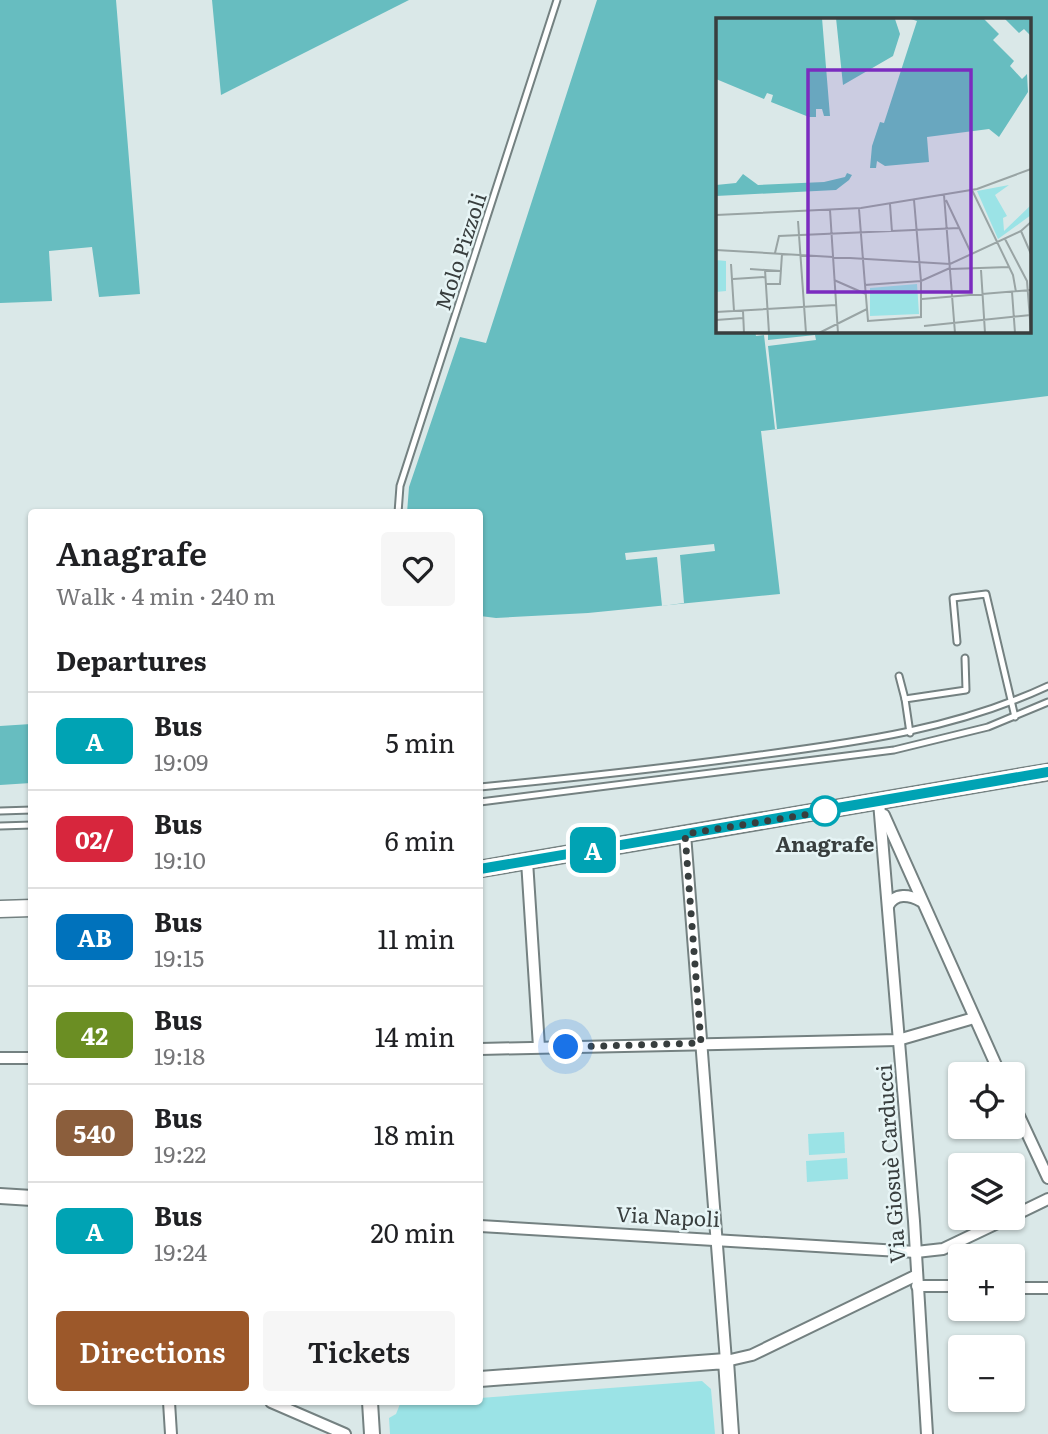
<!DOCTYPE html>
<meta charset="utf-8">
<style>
:root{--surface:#fff;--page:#f6f6f6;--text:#202124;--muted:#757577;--line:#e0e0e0;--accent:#9c582a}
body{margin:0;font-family:Literata,serif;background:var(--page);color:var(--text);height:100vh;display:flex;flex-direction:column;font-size:26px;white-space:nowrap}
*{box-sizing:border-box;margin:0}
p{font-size:23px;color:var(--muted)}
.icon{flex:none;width:38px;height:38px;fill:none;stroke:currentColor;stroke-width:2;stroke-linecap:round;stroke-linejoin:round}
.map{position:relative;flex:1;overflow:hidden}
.sheet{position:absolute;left:28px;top:509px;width:455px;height:896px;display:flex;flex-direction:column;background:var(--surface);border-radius:7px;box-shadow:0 2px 5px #0004}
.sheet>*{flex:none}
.badge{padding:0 14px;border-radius:10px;font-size:24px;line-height:46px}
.fabs{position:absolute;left:948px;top:1062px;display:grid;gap:14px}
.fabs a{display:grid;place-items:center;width:77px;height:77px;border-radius:7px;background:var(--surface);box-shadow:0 2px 5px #0004;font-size:35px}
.you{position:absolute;width:35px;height:35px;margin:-18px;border:5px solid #fff;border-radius:50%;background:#1a73e8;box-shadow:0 0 0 10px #1a73e833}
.map>.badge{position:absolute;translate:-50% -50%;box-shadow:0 0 0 4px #fff}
h2{padding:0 28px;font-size:26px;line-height:63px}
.round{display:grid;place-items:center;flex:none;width:74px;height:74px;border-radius:7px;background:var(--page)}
.summary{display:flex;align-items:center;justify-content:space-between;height:119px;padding:0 28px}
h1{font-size:33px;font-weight:600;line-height:52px}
.primary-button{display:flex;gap:14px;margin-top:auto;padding:14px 28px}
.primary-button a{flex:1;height:80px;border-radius:7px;background:var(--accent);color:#fff;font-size:28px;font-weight:600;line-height:80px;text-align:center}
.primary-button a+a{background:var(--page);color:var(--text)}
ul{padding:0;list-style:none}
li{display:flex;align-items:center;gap:21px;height:98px;padding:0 28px;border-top:2px solid var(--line)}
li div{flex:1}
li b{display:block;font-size:26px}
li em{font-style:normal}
li .badge{min-width:77px;font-weight:700;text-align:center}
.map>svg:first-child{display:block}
.green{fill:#9be3e6}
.water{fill:#67bdc0;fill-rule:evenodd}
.pier{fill:#dae8e8}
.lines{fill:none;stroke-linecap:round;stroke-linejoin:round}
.service-casing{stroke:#748181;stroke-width:9}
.minor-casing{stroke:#748181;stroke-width:14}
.tertiary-casing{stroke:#748181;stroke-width:18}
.secondary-casing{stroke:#748181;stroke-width:19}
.service{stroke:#fff;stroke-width:5}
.minor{stroke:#fff;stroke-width:10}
.tertiary{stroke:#fff;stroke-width:14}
.secondary{stroke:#fff;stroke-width:16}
.line-casing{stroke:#fff;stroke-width:16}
.line{stroke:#00a3b4;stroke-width:10}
.walk{stroke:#383e3e;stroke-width:7;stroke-dasharray:0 12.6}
.stop-dot{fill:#fff;stroke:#00a3b4;stroke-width:3.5}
.labels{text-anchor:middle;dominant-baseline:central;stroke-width:5;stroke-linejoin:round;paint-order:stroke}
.street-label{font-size:21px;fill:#383e3e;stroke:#e7f5f6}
.stop-label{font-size:21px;font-weight:bold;fill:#383e3e;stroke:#e7f5f6}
.inset-river{fill:none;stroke:#67bdc0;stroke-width:3.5}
.inset-road{fill:none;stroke:#99a4a4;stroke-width:2}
.view{fill:#7b2cbf;fill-opacity:0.15;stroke:#7b2cbf;stroke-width:3.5}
.inset-edge{fill:none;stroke:#383e3e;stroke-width:3.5}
</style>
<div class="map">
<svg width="1048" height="1434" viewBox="0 0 1048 1434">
<rect width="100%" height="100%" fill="#dae8e8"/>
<g class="green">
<path d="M844,1132L845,1153L809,1155L808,1134Z"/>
<path d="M847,1158L848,1179L807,1182L806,1161Z"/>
<path d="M702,1381L711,1389L715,1434H390L389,1418L396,1414L400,1404L480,1402V1398Z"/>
</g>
<g class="water">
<path d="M0,0H116L140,294L99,297L92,247L49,251L52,301L0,303Z"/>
<path d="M212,0H409L221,95Z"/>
<path d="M597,0H1048V396L761,431L780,594L588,613L496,618L480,616V513H407L409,487L460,337L486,343ZM717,19H1029V331H717Z"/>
<path d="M31,724V783L0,785V726Z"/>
</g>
<g class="pier">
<path d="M755,331H768V340L815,335L816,340L768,346L777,429H775L764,335L756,336Z"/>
<path d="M714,544L715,551L680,555L684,603L662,606L657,557L626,560L625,553Z"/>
</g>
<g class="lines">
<g class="service-casing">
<g id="service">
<path d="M398,513L400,486L557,0"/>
<path d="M957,642L953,598L986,594L1015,717"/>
<path d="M899,676L905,699"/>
<path d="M910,733L905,699L966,690L965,658"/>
<path d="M480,787C573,778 666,768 760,755C859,742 956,729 1048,686"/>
<path d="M480,802L894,750L988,727L1048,702"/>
<path d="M0,811L32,810"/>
<path d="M0,826L32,825"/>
</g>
</g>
<g class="minor-casing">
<g id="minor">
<path d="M879,802L914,1221L927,1434"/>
<path d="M884,815L1000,1074"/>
<path d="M685,834L726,1361L752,1355L917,1275"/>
<path d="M527,861L539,1047"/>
<path d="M888,906C895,892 910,895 921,901"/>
<path d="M480,1049L898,1040L974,1018"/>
<path d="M0,1058H32"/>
<path d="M1013,1103L1048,1178"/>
<path d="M1013,1216L1048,1199"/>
<path d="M480,1226L916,1252L943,1249L1008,1218"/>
<path d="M917,1286H961"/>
<path d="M1013,1288H1048"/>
<path d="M169,1402L171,1434"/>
<path d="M271,1402L345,1434"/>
</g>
</g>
<g class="tertiary-casing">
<g id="tertiary">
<path d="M0,1196L32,1198"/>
<path d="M480,1379L726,1361L731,1434"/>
<path d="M370,1402L372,1434"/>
</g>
</g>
<g class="secondary-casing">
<g id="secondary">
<path d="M480,869L1048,772"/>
<path d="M0,909L32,908"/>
</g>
</g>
<use href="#service" class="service"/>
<use href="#minor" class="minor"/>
<use href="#tertiary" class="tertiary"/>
<use href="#secondary" class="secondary"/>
</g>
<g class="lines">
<g class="line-casing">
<path id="line" d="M480,869L1048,772"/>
</g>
<use href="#line" class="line"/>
<path class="walk" d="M566,1047L701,1043L685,834L829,811H825"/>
</g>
<circle class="stop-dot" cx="825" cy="811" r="14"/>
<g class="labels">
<g class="street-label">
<text transform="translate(459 251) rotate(-72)">Molo Pizzoli</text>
<text transform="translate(889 1164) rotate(-94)">Via Giosuè Carducci</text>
<text transform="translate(668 1215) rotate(3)">Via Napoli</text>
</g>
<g class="stop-label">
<text x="825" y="842">Anagrafe</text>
</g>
</g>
<g transform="translate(716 18)">
<rect width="315" height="315" fill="#dae8e8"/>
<path d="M293,167L279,177L291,198L287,200L288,213L315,187V197L282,221L261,173ZM0,242L10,243V273L0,274ZM201,266L203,296L154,298V270Z" fill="#9be3e6"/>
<path d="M0,0H106L114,98H108L106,91H100V99H93L55,84L57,77L51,75L48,81L0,61ZM120,0L179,1L184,16L177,38L127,67ZM192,0H267L283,16L277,22L298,43L294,48L306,61L311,56L312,74L283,119L273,111L211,119L213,144L169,148L161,143L160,150H154L156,128L164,104L168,105L201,3ZM288,0H315V18L308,11L303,15ZM131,155L136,157L133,162L120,172L0,178V167L20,165L27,156L42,167L108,164L129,159Z" fill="#67bdc0"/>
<path class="inset-river" d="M260,0L280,18"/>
<path class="inset-road" d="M256,172L297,257L300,274M228,177L239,315M198,182L205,263L234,250M230,182L256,237M174,186L176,214M143,191L149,267M114,192L122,315M0,197L145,190L261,171L315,151M82,203L90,315M305,213L315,236M289,221L311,263L315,315M0,232L234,246L305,213L315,204M59,235L63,218L243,210M15,246L18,293M34,251L65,253M234,251L293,249M49,252L53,315M265,252L269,315M17,261L50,259M118,262L150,276M205,263V299L152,303L149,267ZM50,266H64L66,236M296,274L299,315M206,281L315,272M27,293L28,315M0,294L120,287M0,302L27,300M208,308L315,297M103,315L151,291"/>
<path class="view" d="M92,52H255V274H92Z"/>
<rect width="315" height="315" class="inset-edge"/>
</g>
</svg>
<div class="fabs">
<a><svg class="icon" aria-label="locate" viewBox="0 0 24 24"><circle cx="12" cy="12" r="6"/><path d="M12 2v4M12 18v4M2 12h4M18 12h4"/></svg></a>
<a><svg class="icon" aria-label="layers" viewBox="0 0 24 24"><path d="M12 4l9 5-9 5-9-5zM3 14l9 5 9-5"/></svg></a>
<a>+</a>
<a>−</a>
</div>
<div class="you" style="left:566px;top:1047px"></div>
<b class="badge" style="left:593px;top:850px;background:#00a3b4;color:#fff">A</b>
<section class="sheet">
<div class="summary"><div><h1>Anagrafe</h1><p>Walk · 4 min · 240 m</p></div><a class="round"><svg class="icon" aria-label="heart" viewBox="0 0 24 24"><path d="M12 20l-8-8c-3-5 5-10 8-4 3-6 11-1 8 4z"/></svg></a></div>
<h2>Departures</h2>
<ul>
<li><span class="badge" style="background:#00a3b4;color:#fff">A</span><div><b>Bus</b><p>19:09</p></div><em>5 min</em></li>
<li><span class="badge" style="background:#d7263d;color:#fff">02/</span><div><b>Bus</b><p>19:10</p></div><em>6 min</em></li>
<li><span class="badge" style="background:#0072bc;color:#fff">AB</span><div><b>Bus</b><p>19:15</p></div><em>11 min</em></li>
<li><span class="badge" style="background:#6b8e23;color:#fff">42</span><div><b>Bus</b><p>19:18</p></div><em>14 min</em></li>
<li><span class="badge" style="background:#8b5e3c;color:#fff">540</span><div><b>Bus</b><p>19:22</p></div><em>18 min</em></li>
<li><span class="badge" style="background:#00a3b4;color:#fff">A</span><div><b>Bus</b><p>19:24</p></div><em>20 min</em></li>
</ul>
<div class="primary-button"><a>Directions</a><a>Tickets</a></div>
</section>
</div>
